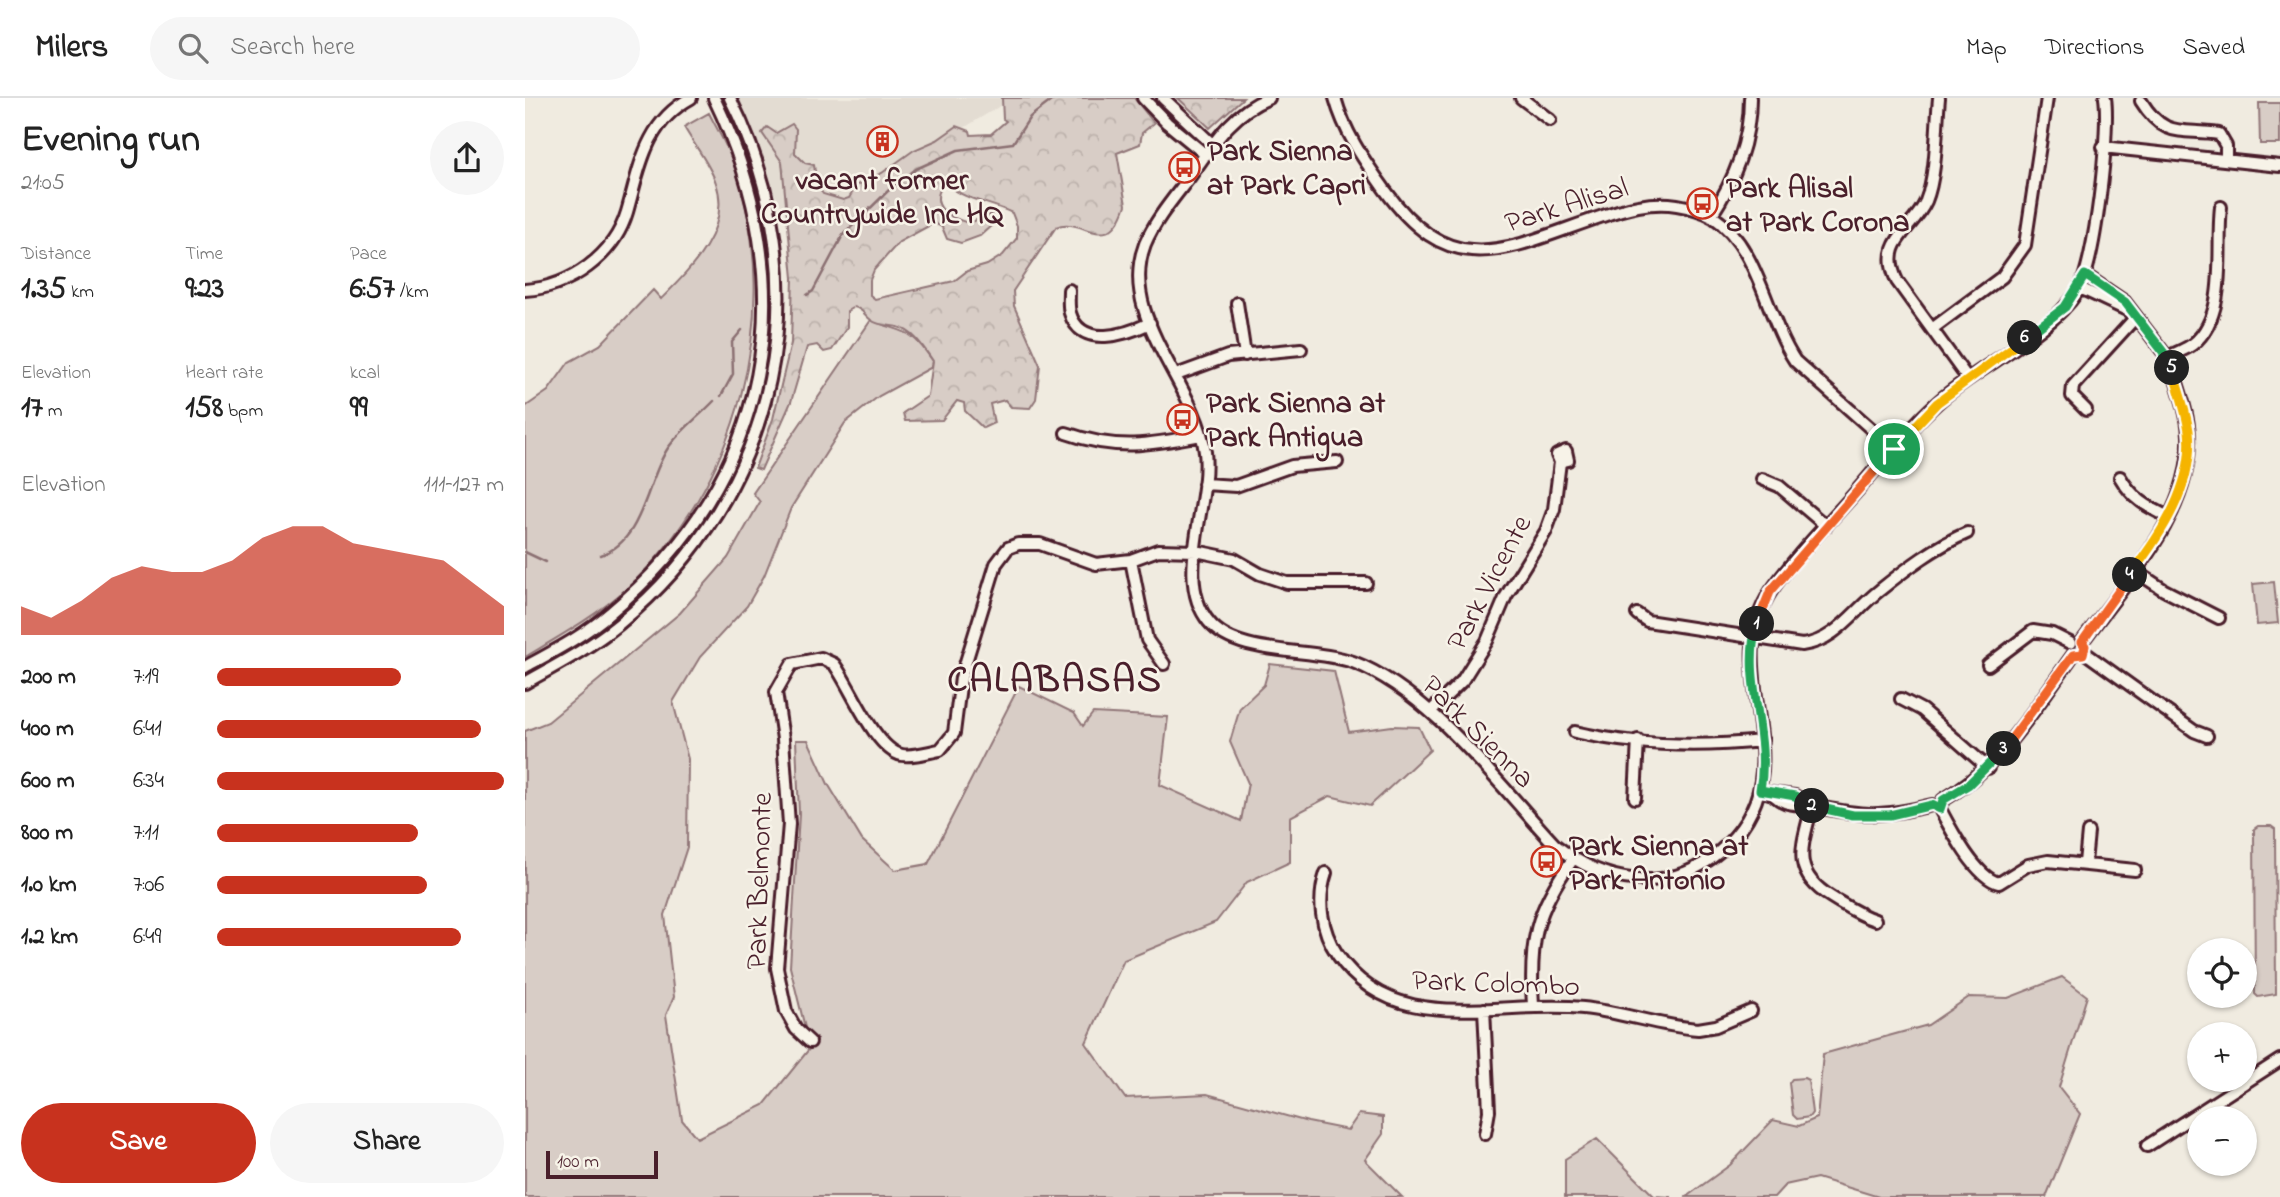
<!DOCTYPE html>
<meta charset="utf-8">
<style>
body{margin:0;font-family:"Indie Flower",sans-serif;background:#f6f6f6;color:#222;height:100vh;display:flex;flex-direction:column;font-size:26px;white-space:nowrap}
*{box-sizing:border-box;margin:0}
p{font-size:23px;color:#767676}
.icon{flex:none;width:38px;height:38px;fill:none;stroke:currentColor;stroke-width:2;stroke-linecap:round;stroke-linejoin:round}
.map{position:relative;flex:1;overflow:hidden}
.details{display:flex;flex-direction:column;background:#fff;width:525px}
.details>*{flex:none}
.fabs{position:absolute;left:1662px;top:840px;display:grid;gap:14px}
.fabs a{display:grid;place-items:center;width:70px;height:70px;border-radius:50%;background:#fff;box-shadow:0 2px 5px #0004;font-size:35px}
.scale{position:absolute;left:21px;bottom:18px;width:112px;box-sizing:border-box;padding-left:7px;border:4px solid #4a1f2b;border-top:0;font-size:19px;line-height:24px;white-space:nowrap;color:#4a1f2b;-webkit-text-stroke:5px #f7f3e8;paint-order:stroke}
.pin{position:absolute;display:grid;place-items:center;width:60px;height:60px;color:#fff;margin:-30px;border:4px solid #fff;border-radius:50%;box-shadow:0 2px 7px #0007}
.km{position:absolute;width:35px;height:35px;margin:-18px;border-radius:50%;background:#222;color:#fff;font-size:19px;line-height:35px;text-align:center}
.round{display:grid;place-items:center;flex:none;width:74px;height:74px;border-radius:37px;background:#f6f6f6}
.headline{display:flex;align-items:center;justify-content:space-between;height:119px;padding:0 21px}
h1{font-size:38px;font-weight:700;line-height:52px}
.stats{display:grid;grid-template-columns:repeat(3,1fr);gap:10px;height:119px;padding:7px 21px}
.stats div{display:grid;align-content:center}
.stats b{font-size:30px;font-weight:700}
.stats small{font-size:19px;font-weight:400}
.stats p{font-size:19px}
.chart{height:196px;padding:14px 21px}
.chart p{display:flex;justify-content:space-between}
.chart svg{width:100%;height:126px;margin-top:7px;fill:#c8321e;opacity:.7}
.cta{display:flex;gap:14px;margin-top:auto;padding:14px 21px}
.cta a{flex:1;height:80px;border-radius:42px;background:#c8321e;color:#fff;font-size:28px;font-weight:700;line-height:80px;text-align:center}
.cta a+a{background:#f6f6f6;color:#222}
ul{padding:0 21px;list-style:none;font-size:23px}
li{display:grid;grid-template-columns:112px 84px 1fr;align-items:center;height:52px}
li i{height:18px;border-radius:9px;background:#c8321e}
header{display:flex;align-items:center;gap:42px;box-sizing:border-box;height:98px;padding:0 35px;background:#fff;border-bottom:2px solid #e0e0e0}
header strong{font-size:33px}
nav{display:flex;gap:38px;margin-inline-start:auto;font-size:24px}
.search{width:490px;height:63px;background:#f6f6f6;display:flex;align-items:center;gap:18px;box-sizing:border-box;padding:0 24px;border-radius:38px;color:#767676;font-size:26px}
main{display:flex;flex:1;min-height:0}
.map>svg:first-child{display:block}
</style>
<header>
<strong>Milers</strong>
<div class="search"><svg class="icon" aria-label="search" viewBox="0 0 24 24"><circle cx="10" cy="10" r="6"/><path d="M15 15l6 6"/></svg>Search here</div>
<nav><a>Map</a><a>Directions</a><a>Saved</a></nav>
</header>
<main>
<section class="details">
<div class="headline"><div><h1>Evening run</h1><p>21:05</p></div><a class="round"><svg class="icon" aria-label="share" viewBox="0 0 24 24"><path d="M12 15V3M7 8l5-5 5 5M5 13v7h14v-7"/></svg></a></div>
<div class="stats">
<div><p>Distance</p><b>1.35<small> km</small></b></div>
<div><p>Time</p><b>9:23</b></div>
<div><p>Pace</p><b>6:57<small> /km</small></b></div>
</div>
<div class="stats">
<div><p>Elevation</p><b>17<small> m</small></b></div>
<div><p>Heart rate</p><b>158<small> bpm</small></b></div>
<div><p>kcal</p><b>99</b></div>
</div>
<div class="chart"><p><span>Elevation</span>111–127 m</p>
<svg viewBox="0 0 160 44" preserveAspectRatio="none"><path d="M0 44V34L10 38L20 32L30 24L40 20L50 22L60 22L70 18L80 10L90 6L100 6L110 12L120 14L130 16L140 18L150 26L160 34V44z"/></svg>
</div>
<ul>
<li><b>200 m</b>7:19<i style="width:64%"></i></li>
<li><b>400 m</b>6:41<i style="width:92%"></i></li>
<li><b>600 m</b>6:34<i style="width:100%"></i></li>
<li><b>800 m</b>7:11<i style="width:70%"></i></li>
<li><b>1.0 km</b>7:06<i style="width:73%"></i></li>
<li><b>1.2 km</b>6:49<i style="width:85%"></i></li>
</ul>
<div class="cta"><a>Save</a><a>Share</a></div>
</section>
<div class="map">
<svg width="1755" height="1099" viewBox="0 0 1755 1099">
<defs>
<pattern id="forest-crowns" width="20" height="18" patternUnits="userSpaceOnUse" patternTransform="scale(1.75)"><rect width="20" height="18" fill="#d8cdc6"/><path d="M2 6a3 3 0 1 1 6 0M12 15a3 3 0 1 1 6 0" fill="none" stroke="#bbb0aa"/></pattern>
</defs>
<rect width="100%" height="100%" fill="#f0ebe0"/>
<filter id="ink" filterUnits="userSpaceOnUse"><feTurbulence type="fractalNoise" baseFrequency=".0143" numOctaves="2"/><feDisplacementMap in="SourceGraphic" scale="14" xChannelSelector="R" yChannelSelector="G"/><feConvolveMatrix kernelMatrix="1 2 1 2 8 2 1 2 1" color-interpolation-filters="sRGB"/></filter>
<g filter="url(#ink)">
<path fill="#e3dcd2" d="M198,0h290l-217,132 -51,-85z"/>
<path fill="#d8cdc6" stroke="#917678" stroke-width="2" d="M1734,5h21v41h-20z
M184,15c10,20 20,36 27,57 47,145 3,316 -110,419 -30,27 -66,47 -101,68v-250l23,-16 21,-29 31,-17 53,-55 8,9c29,-29 71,-70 55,-116 -6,-19 -22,-38 -32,-56z
M346,222c35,15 37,5 62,41l-1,6 -53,29 -34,27 -54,85 -27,68 -17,30 -47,51 -27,45 15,57 -1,88 -22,68 9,82 -8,18 16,105 15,18 67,-33 46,-57 -20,-81 9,-153 -3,-74h12l20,44 34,56 33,30 33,-6 91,-178 55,27 9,13 10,-13 75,4 -8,68 81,36 7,-38 -18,-41 10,-34 24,-23 6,-21 64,7 15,61 43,-6 27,1 11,23 -60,56 -40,-10 -40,21v45l-43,20 -31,40 -92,38 -38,83 39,55 82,-4 101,28 40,8 11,-16 24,3v17l-18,26 37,37h-877v-466l23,-9 132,-109 48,-55 32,-56 -7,-9z
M1749,484l4,41 -21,2 -4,-41z
M1733,728h13l4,3 1,165 -18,3 -3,-3 -1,-165z
M1537,879l25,19 -28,91 21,27 -34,83h-167l-62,-19 -32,7 -11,12h-88l44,-32 43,-45 26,6 18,-8 6,-64 105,-29 41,-28 39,1z
M1279,980l4,2 4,33 -3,4 -12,2 -4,-4 -4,-32 3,-4z
M1072,1041l57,57 17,1h-106v-38z"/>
<path fill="url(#forest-crowns)" stroke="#917678" stroke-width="2" fill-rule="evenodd" d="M477,0h132l20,25 -12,10 -2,11 -23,9 9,52c-18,54 -43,10 -70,22l-43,64 1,15 26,59 -4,34 -6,9 -19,-1 -6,-7 -15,4 4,19 -11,5 -18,-17 -1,-8 -7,-2 -15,19 -37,1 -2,-8 25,-17 5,-35c-9,-13 -19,-30 -35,-34 -10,-2 -19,-1 -27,-7 -8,-6 -8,-11 -17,-13l-7,4v16l-15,23 -8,2 -7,-7 -10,2 -16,55 -30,68 -6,-2 18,-49 18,-76 2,-65 -11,-116 -20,-29 5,-6 9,6 16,-9 4,5 -1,24 10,10 9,2 3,20 6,9 20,6 6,-2 8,-13 25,-12 32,-23 23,-10 20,-14 13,5 1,4 20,-1 15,-13 -3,-2zM423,87c18,16 43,17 64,28l5,13v12l-14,17 -16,10 -20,6 -13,10 -79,18 -5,-4v-15l4,-10 25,-28 35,-19 8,4 5,12 14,4 19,-7 12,-11v-11l-23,9c-19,-5 -40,-16 -27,-37z
M653,0h65l-33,30z"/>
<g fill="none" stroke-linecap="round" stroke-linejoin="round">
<path stroke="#8b6f72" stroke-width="2.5" d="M282,197l6,-4 30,-56 49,-48 24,-18 42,-19 55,-7 17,-26 25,-19
M196,298l12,-22 -1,-32 10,-12
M0,454l21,10
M76,457c43,-15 45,-74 67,-107 13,-19 31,-31 46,-47"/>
<defs>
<path id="minor" d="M618,0l24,25 39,32
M638,0l50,47
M744,0c-38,15 -57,48 -80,80 -16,21 -34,42 -44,66 -28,73 51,139 60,208 6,52 -32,127 4,170 28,35 103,25 144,40 77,29 146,123 202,183 49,39 113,51 164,7 95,-81 -4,-176 52,-261 24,-35 57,-67 85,-99 26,-30 52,-63 81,-89 42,-38 109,-65 141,-112 17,-25 32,-161 27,-193
M810,0c10,36 29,62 50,92 68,94 123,58 215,27 25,-9 50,-16 77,-12 12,2 25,5 35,11 48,32 53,100 83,145l99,88
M996,0l29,22
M1414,0c-3,30 -2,76 -13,103 -14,31 -48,40 -29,80l71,98
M1616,3c24,39 41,27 78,33l7,12v14
M1578,49l177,19
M1186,118c24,-37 39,-74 39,-118
M1560,177l40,27 39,51
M1555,190l51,24
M0,192c45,-3 89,-34 102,-78 13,-45 18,-89 64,-114
M544,192c0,7 -1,16 1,23 11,37 57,21 80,10
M712,205l8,52
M1407,231l70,-52 23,-32 22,-147
M1649,256c6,-3 14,-6 19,-10 36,-29 23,-96 28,-137
M651,277l52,-19 73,-7
M1561,312l-14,-14 1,-10 62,-68
M541,335c51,18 83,12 135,2
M1595,379c12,21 27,30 49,40
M1237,381l17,7 47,40
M679,386l32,2 56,-20 45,-4
M606,462l16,80 17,24
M1609,472l30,20 55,28
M1112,516l10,7 155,24c34,-4 52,-35 78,-55 26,-21 56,-44 87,-57
M1557,544c43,-60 110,-127 107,-206 -1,-24 -11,-49 -18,-72
M1559,554l110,79 13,5
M1463,567l45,-34 19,3 18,9
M0,569c29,-16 60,-32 85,-54 163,-136 195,-326 104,-515
M0,585c32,-18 66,-36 94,-59 161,-132 204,-342 111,-526
M1376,601l21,11 66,58
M906,613l31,-30 25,-40 19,-45 40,-65 8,-22 6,-47 -3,-7 9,-4 2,9 -8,2
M1050,634c60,14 128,15 188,9
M1244,695l26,3 12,9
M1247,695c13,14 23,10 40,13 52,10 67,12 120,-1
M1110,700l3,-58
M1418,702c58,-34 92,-92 130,-145
M1287,708c-10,41 -22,66 19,91 15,9 28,18 44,23
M1415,711c11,21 36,69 59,74l29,-18 20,-4 87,9
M1560,765l3,-31
M801,775c-9,27 -5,57 11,81 57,85 161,45 246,54 39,4 76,18 115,21l18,-3 35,-15
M1008,908c-4,-64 2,-95 40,-147
M959,911l5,102 -4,23
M285,944l-14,-13 -10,-18 -9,-43 12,-144 -6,-85 -7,-47 16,-28 29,-6 13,6c16,21 41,86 68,91 12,2 26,-3 38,-5l14,-17 7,-55 35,-114 12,-16 10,-4h22l56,20 35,-4 27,-10 38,1 38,8 26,15 27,9h79
M1622,1048l133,-86"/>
</defs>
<use href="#minor" stroke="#4a1f2b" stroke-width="16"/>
<use href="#minor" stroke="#f7f3e8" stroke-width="10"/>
</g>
</g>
<g fill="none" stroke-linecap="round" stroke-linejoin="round" filter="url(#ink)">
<defs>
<path id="split-1" d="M1232,526l13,-32 124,-143"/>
<path id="split-2" d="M1232,526c-16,54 14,110 3,166l35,6 17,10"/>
<path id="split-3" d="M1287,708l41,9h37l42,-10 8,4 3,-9 25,-15 36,-36"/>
<path id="split-4" d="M1479,651l69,-94 10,-1 2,-8 -3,-4 48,-67"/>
<path id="split-5" d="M1605,477c31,-40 65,-91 59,-144 -3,-21 -11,-42 -17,-63"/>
<path id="split-6" d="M1500,240l40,-31 20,-32 40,27 39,51 -1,9 8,2 1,4"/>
<path id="split-7" d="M1369,351l43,-46 88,-65"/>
</defs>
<use href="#split-1" stroke="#fff" stroke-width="14"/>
<use href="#split-2" stroke="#fff" stroke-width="14"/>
<use href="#split-3" stroke="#fff" stroke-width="14"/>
<use href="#split-4" stroke="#fff" stroke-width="14"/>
<use href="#split-5" stroke="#fff" stroke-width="14"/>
<use href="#split-6" stroke="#fff" stroke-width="14"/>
<use href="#split-7" stroke="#fff" stroke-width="14"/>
<use href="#split-1" stroke="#f0652b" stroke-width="9"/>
<use href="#split-2" stroke="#22a559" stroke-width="9"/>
<use href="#split-3" stroke="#22a559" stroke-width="9"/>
<use href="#split-4" stroke="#f0652b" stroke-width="9"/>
<use href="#split-5" stroke="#f5b400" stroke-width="9"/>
<use href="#split-6" stroke="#22a559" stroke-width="9"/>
<use href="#split-7" stroke="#f5b400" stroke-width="9"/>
</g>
<defs>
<symbol id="building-ring" viewBox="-11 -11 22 22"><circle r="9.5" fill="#f7f3e8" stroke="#c8321e" stroke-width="1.5"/><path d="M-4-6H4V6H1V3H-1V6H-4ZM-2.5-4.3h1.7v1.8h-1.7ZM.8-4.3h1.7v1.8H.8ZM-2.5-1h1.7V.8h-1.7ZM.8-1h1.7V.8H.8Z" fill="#c8321e"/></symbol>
<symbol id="bus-ring" viewBox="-11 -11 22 22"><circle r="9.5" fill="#f7f3e8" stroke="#c8321e" stroke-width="1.5"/><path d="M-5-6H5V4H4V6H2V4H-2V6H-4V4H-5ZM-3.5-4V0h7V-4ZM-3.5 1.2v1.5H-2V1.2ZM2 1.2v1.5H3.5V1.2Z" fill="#c8321e"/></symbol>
</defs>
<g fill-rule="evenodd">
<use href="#building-ring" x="340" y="26" width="35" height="35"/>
<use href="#bus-ring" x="642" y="52" width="35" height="35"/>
<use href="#bus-ring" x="1160" y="88" width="35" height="35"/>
<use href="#bus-ring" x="640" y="304" width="35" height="35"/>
<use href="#bus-ring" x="1004" y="746" width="35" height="35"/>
</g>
<g text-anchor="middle" stroke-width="5" stroke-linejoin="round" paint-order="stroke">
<g font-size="30" font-weight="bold" fill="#4a1f2b" stroke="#f7f3e8" text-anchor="start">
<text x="682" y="62">Park Sienna<tspan x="682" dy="34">at Park Capri</tspan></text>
<text x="357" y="91" text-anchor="middle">vacant former<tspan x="357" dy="34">Countrywide Inc HQ</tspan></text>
<text x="1201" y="99">Park Alisal<tspan x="1201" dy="34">at Park Corona</tspan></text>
<text x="681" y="314">Park Sienna at<tspan x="681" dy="34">Park Antigua</tspan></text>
<text x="1044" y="757">Park Sienna at<tspan x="1044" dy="34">Park Antonio</tspan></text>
</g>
<g font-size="30" fill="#4a1f2b" stroke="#f7f3e8">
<text transform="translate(1041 106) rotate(-17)" y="10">Park Alisal</text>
<text transform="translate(963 484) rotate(-62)" y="10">Park Vicente</text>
<text transform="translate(954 633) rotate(45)" y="10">Park Sienna</text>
<text transform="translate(233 783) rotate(-88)" y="10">Park Belmonte</text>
<text transform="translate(971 884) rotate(2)" y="10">Park Colombo</text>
</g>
<g font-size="37" font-weight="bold" letter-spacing="2" fill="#4a1f2b" stroke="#f7f3e8">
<text x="530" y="593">CALABASAS</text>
</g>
</g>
</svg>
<div class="fabs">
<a><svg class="icon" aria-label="locate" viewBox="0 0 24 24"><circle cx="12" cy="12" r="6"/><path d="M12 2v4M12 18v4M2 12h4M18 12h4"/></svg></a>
<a>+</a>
<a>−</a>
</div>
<div class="scale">100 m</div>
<div class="pin" style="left:1369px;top:351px;background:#1e9e55"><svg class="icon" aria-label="arrive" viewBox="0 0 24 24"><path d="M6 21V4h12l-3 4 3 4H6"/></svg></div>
<b class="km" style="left:1232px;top:526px">1</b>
<b class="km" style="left:1287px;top:708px">2</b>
<b class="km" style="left:1479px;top:651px">3</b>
<b class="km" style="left:1605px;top:477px">4</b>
<b class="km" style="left:1647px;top:270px">5</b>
<b class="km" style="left:1500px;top:240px">6</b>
</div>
</main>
